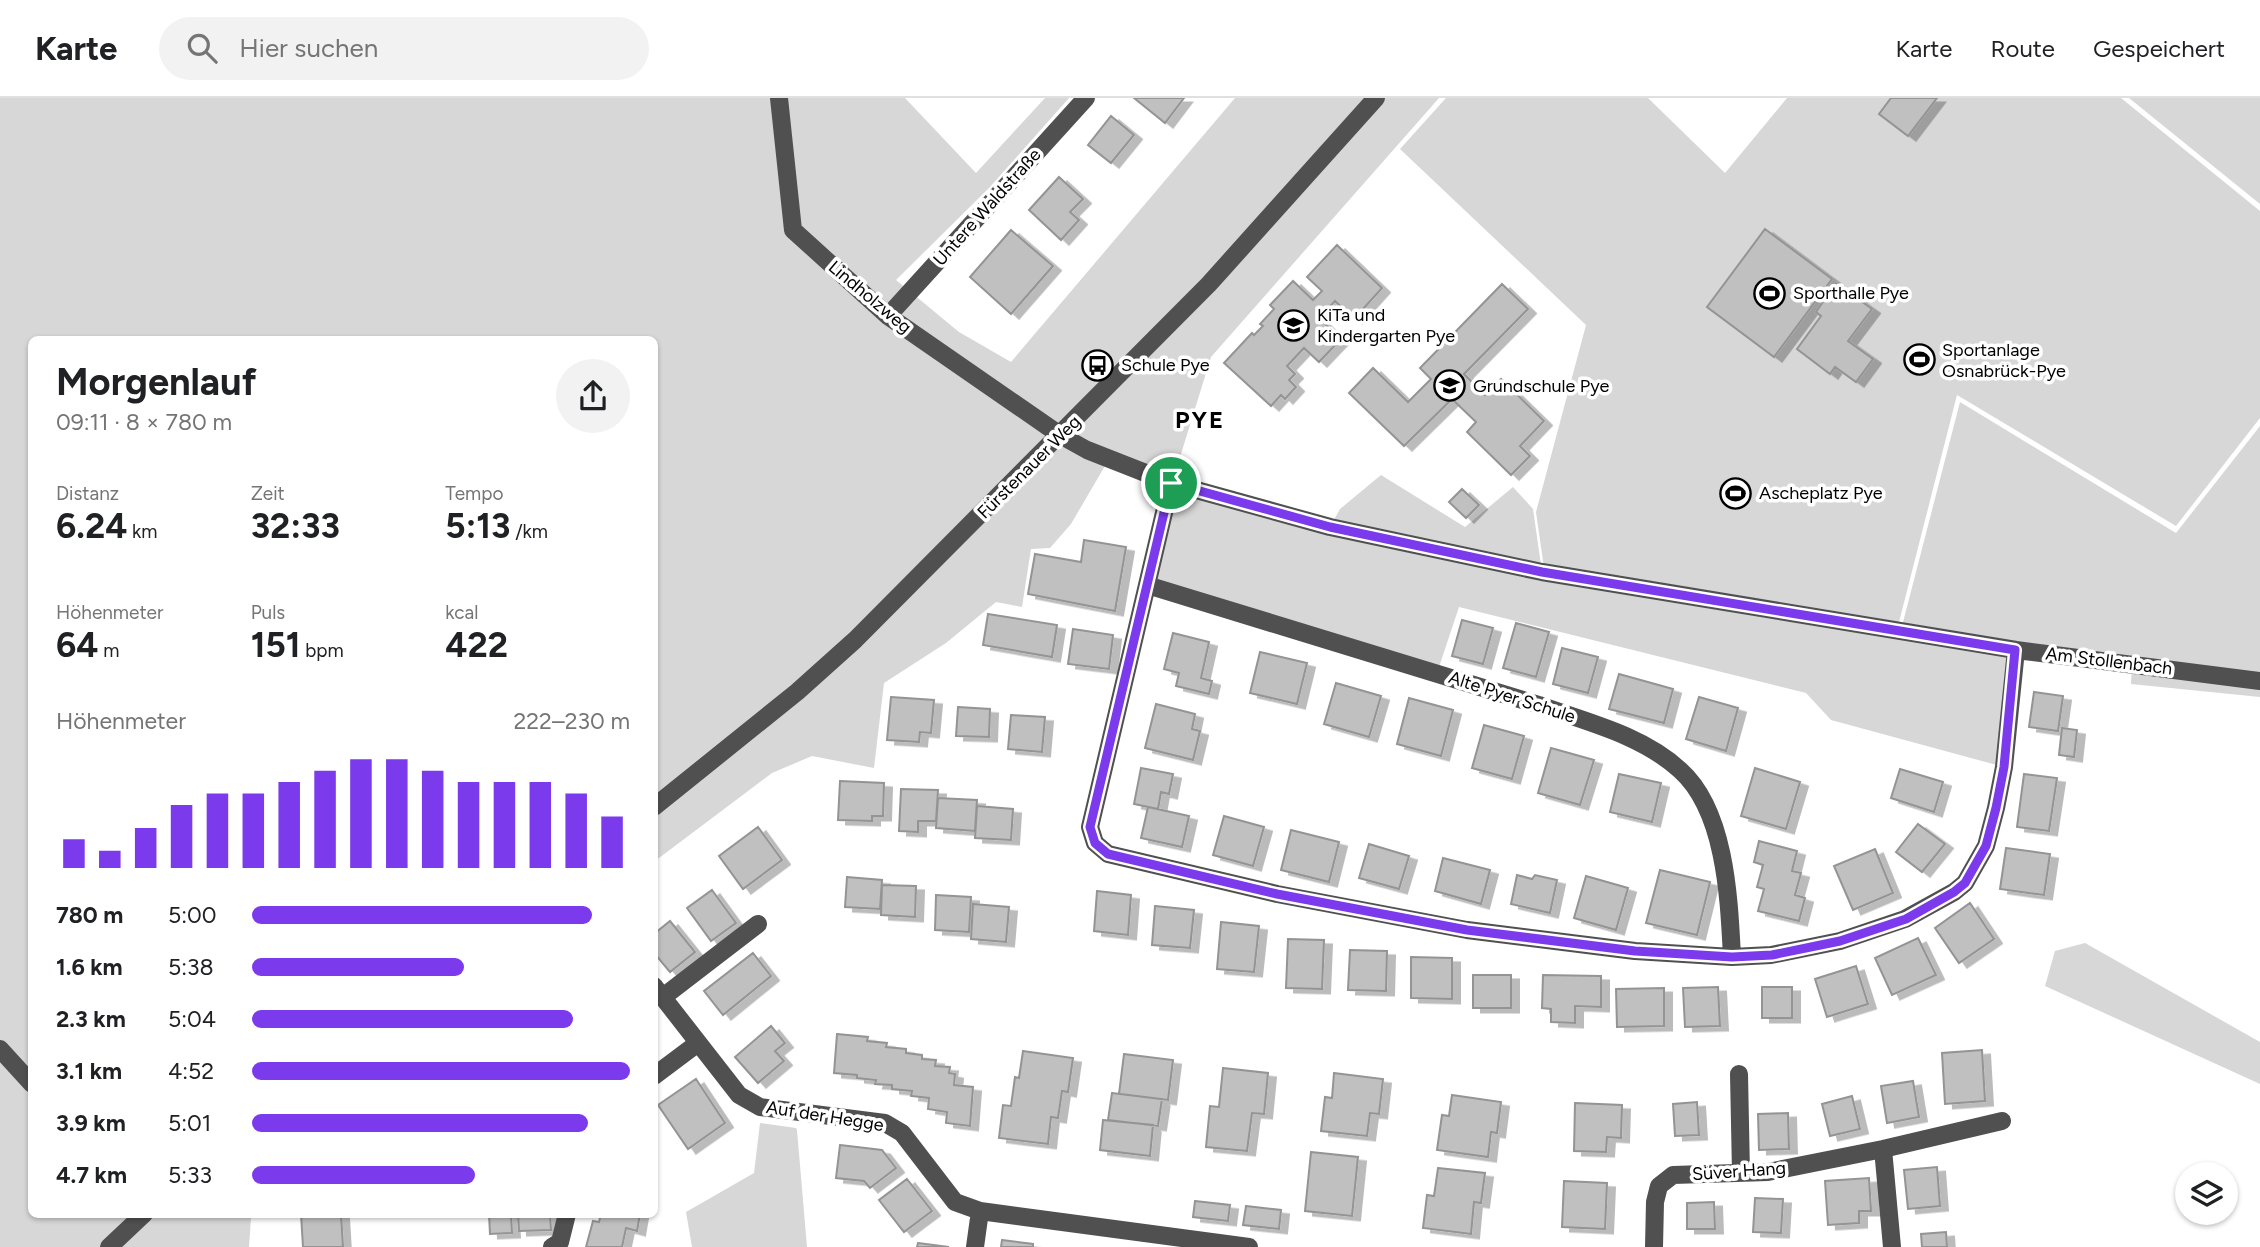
<!DOCTYPE html>
<html lang="de">
<meta charset="utf-8">
<style>
body{margin:0;font-family:Figtree,sans-serif;background:#f2f2f2;color:#202124;height:100vh;display:flex;flex-direction:column;font-size:26px;white-space:nowrap}
*{box-sizing:border-box;margin:0}
p{font-size:23px;color:#757577}
.icon{flex:none;width:38px;height:38px;fill:none;stroke:currentColor;stroke-width:2;stroke-linecap:round;stroke-linejoin:round}
.map{position:relative;flex:1;overflow:hidden}
.drawer{position:absolute;left:28px;top:238px;width:630px;height:882px;display:flex;flex-direction:column;background:#fff;border-radius:10px;box-shadow:0 2px 5px #0004}
.drawer>*{flex:none}
.fabs{position:absolute;left:2175px;top:1064px;display:grid;gap:14px}
.fabs a{display:grid;place-items:center;width:63px;height:63px;border-radius:50%;background:#fff;box-shadow:0 2px 5px #0004;font-size:35px}
.pin{position:absolute;display:grid;place-items:center;width:60px;height:60px;color:#fff;margin:-30px;border:4px solid #fff;border-radius:50%;box-shadow:0 2px 7px #0007}
.round{display:grid;place-items:center;flex:none;width:74px;height:74px;border-radius:37px;background:#f2f2f2}
.summary{display:flex;align-items:center;justify-content:space-between;height:119px;padding:0 28px}
h1{font-size:38px;font-weight:700;line-height:52px}
.figures{display:grid;grid-template-columns:repeat(3,1fr);gap:10px;height:119px;padding:7px 28px}
.figures div{display:grid;align-content:center}
.figures b{font-size:35px;font-weight:700}
.figures small{font-size:19px;font-weight:400}
.figures p{font-size:19px}
.chart{height:196px;padding:14px 28px}
.chart p{display:flex;justify-content:space-between}
.chart svg{width:100%;height:126px;margin-top:7px;stroke:#7c3aed;stroke-width:6}
ul{padding:0 28px;list-style:none;font-size:23px}
li{display:grid;grid-template-columns:112px 84px 1fr;align-items:center;height:52px}
li i{height:18px;border-radius:9px;background:#7c3aed}
header{display:flex;align-items:center;gap:42px;box-sizing:border-box;height:98px;padding:0 35px;background:#fff;border-bottom:2px solid #e0e0e0}
header strong{font-size:33px}
nav{display:flex;gap:38px;margin-inline-start:auto;font-size:24px}
.search{width:490px;height:63px;background:#f2f2f2;display:flex;align-items:center;gap:18px;box-sizing:border-box;padding:0 24px;border-radius:38px;color:#757577;font-size:26px}
.map>svg:first-child{display:block}
</style>
<header>
<strong>Karte</strong>
<div class="search"><svg class="icon" aria-label="search" viewBox="0 0 24 24"><circle cx="10" cy="10" r="6"/><path d="M15 15l6 6"/></svg>Hier suchen</div>
<nav><a>Karte</a><a>Route</a><a>Gespeichert</a></nav>
</header>
<div class="map">
<svg width="2260" height="1149" viewBox="0 0 2260 1149">
<defs>
<filter id="shadow"><feDropShadow dx="8" dy="4.5" stdDeviation="0" flood-color="#0004"/></filter>
</defs>
<rect width="100%" height="100%" fill="#fff"/>
<path fill="#d7d7d7" d="M0,0h905l71,75 69,-75h24l-80,90 -93,92 63,52 52,30 224,-264h204l-228,259 -39,126 158,44 10,-18 41,-34 84,52 48,-40 20,22 9,63 359,58 59,-228 216,131 84,-107v271l-129,-13 1,-20 -116,-14 -12,117 -173,-47 -25,-27 -347,-86 -22,66 -290,-88 24,-101 -62,-25 -38,65 -21,24 -19,1 -9,58 -26,-5 -50,41 -62,40 -10,85 -62,-12 -40,17 -117,88 -1,-521h-622v874l223,1 -4,3 -2,29h-249z
M1446,0h202l77,75 62,-75h334l139,113v207l-84,108 -219,-131 -59,231 -354,-58 -8,-56 50,-187 -186,-176z
M2129,0h131v106z
M2085,845l175,99v42l-215,-98 10,-35z
M760,1025l36,5 1,2 10,117h-115l-6,-35 68,-39z"/>
<path fill="#c0c0c0" stroke="#949494" stroke-width="2" filter="url(#shadow)" d="M1134,0h50l-19,25z
M1891,0h46l-29,38 -29,-22z
M1111,18l23,19 -23,28 -23,-18z
M1059,79l24,22 -13,13 9,8 -18,20 -32,-30z
M1765,131l67,50 -58,78 -67,-50z
M1011,132l42,36 -42,48 -41,-37z
M1337,147l45,43 -28,31 -19,-18 -16,17 22,21 -22,23 -15,-14 -17,18 8,8 -6,6 7,7 -11,12 -4,-4 -10,11 -47,-43 28,-30 2,2 9,-9 -3,-2 14,-15 -4,-4 23,-24 20,19 9,-9 -15,-14z
M1836,185l36,26 -24,32 25,18 -17,23 -21,-15 -5,7 -33,-25 24,-33 -5,-4z
M1502,186l26,25 -64,65 21,21 16,-16 43,42 -24,25 10,10 -19,19 -44,-43 9,-10 -24,-23 -48,47 -55,-53 24,-25 35,34 23,-23 -11,-11z
M1462,391l17,16 -13,13 -17,-16z
M1084,442l42,7 -11,64 -87,-17 7,-40 46,8z
M988,516l69,11 -5,32 -69,-12z
M1462,522l31,8 -10,36 -31,-8z
M1516,525l33,9 -13,45 -33,-9z
M1073,531l40,6 -4,34 -41,-5z
M1173,535l36,9 -8,36 11,3 -3,13 -33,-8 3,-13 -15,-4z
M1562,550l36,9 -10,36 -35,-9z
M1260,554l47,11 -10,41 -47,-11z
M1619,576l54,15 -9,34 -55,-14z
M1336,585l45,13 -12,41 -45,-13z
M2034,594l29,4 -5,35 -29,-4z
M891,599l43,3 -3,33 -11,-1 -1,10 -32,-2z
M1699,599l39,11 -12,43 -40,-12z
M1409,600l44,12 -12,46 -44,-12z
M1156,606l39,10 -3,15 8,2 -7,29 -48,-12z
M958,609l32,2 -1,28 -33,-1z
M1011,617l34,2 -3,35 -34,-3z
M1484,627l40,11 -12,43 -40,-11z
M2062,630l15,2 -3,27 -15,-2z
M1551,650l43,12 -14,45 -42,-12z
M1141,670l32,6 -4,20 -8,-2 -3,17 -24,-5z
M1755,670l45,14 -14,47 -45,-13z
M1900,671l43,13 -9,30 -43,-14z
M1619,676l42,9 -9,39 -42,-10z
M2024,676l33,4 -8,53 -32,-4z
M840,683l44,2 -1,33h-11v5l-34,-1z
M901,691l37,1 -2,31h-18v11l-19,-1z
M938,700l39,2 -2,31 -39,-3z
M977,708l36,3 -2,31 -36,-2z
M1148,709l41,9 -7,31 -41,-9z
M1224,718l40,11 -11,39 -40,-11z
M1918,726l27,20 -23,28 -26,-20z
M758,729l24,33 -39,29 -24,-33z
M1291,732l48,12 -10,40 -48,-12z
M1759,743l38,10 -5,20 9,2 -6,22 10,3 -6,23 -41,-10 6,-22 -7,-2 6,-22 -9,-3z
M1369,746l40,12 -10,33 -40,-11z
M2006,750l44,6 -6,41 -44,-6z
M1875,751l18,44 -40,17 -19,-44z
M1443,760l47,12 -9,34 -46,-13z
M1660,772l50,12 -13,53 -51,-12z
M1517,777l15,4 3,-4 22,5 -7,33 -39,-9z
M1586,778l42,12 -12,42 -42,-12z
M847,779l35,3 -2,29 -35,-2z
M882,787l34,1 -1,31 -34,-2z
M712,792l24,33 -25,18 -24,-33z
M1097,793l34,4 -3,40 -34,-4z
M936,797l35,2 -2,35 -34,-2z
M1970,805l24,36 -35,24 -24,-35z
M973,806l36,3 -3,35 -35,-3z
M1155,808l39,4 -4,38 -38,-3z
M670,823l25,31 -25,20 -16,-19v-19z
M1221,824l38,4 -5,46 -37,-3z
M1918,840l18,37 -44,20 -17,-37z
M1288,841l36,1 -2,49 -36,-1z
M1350,852l37,1 -1,40 -38,-1z
M753,855l18,23 -48,39 -19,-24z
M1411,859l41,1v41l-41,-1z
M1856,868l12,38 -41,13 -12,-38z
M1473,877h38v33h-38z
M1543,877l58,1v31l-26,-1v17l-24,-1v-13l-9,-1z
M1718,889l2,39 -35,1 -2,-39z
M1762,889h30v31h-30z
M1664,890v38l-47,1 -1,-38z
M771,928l14,17 -10,8 9,10 -26,22 -23,-26z
M837,936l31,3 -1,4 20,2 -1,4 20,2v4l16,2v4l14,1 -1,6 15,1 -1,6 6,1 -1,11 19,2 -3,39 -24,-3 1,-11 -19,-3 1,-11 -18,-2 1,-5 -20,-2v-4l-17,-1 1,-4 -19,-2v-3l-23,-2z
M1982,952l3,51 -40,3 -3,-51z
M1023,953l50,7 -5,34 -6,-1 -4,27 -7,-1 -3,27 -49,-6 4,-33 8,1 4,-29 4,1z
M1124,956l49,6 -5,40 -49,-6z
M1223,970l45,5 -4,41 -12,-1 -5,38 -41,-4 4,-41 9,1z
M1334,975l49,6 -4,35 -9,-1 -3,23 -46,-5 4,-34 7,1z
M696,981l29,44 -37,26 -30,-44z
M1913,983l6,36 -32,6 -6,-37z
M1112,995l50,6 -4,27 -50,-6z
M1452,997l49,7 -4,31 -6,-1 -3,25 -51,-7 5,-35 7,1z
M1852,998l8,33 -30,7 -8,-32z
M1697,1004l2,33 -24,1 -2,-32z
M1575,1005l47,2 -1,33 -14,-1 -1,15 -32,-1z
M1788,1015l1,36 -30,1 -1,-36z
M1103,1022l50,5 -3,31 -50,-6z
M840,1047l42,5 14,18 -26,20 -6,-7 -28,-3z
M1311,1054l47,5 -6,59 -47,-5z
M1937,1069l3,39 -32,3 -4,-39z
M1438,1070l47,5 -4,30 -7,-1 -3,32 -48,-6 4,-33 7,1z
M1869,1080l2,33h-12v12l-31,2 -3,-44z
M907,1081l25,32 -28,21 -25,-32z
M1564,1083l43,2 -2,46 -43,-2z
M1755,1100l28,1 -2,34 -28,-1z
M1195,1103l35,4 -2,16 -35,-4z
M1714,1104l1,27h-28v-26z
M1246,1108l35,4 -2,19 -36,-4z
M301,1116h40l2,33h-40z
M489,1116h22l1,19 -22,1z
M518,1116h32l1,16 -32,1z
M601,1116h39l-3,17 -11,-3 -4,19h-36l7,-26 6,1z
M1946,1134l1,15h-25l-1,-13z
M1002,1142l31,4v3h-32z
M918,1145l31,4h-32z"/>
<g fill="none" stroke-linecap="round" stroke-linejoin="round">
<path stroke="#505050" stroke-width="18" d="M779,0l14,132 95,86 172,119 27,15 84,33 159,44 212,45 474,78 244,31
M888,218l198,-218
M1171,385l-81,344 5,16 13,11 169,40 190,36 168,21 97,6 39,-2 69,-14 65,-22 49,-27 11,-9 21,-37 10,-38 8,-41 12,-117
M1147,487l392,120c48,17 103,30 141,65 46,41 49,129 52,187
M654,709l143,-115 58,-52 354,-356 167,-186
M654,888l85,109 21,12 125,16 17,10 53,69 25,9 269,36
M663,899l95,-73
M0,951l32,35
M1739,976l2,99
M654,978l44,-33
M1883,1051l9,98
M109,1149l35,-33
M552,1149l8,-5 7,-28
M975,1149l5,-36
M1654,1149l1,-45 4,-16 14,-11 95,-3 115,-23 119,-28"/>
</g>
<g fill="none" stroke-linecap="round" stroke-linejoin="round">
<defs>
<path id="route" d="M1171,385l159,44 212,45 473,78 -11,117 -8,41 -10,38 -21,37 -11,9 -48,27 -66,22 -68,14 -40,2 -97,-6 -168,-21 -190,-36 -169,-40 -13,-11 -5,-16z"/>
</defs>
<use href="#route" stroke="#fff" stroke-width="14"/>
<use href="#route" stroke="#7c3aed" stroke-width="9"/>
</g>
<defs>
<symbol id="stadium-ring" viewBox="-11 -11 22 22"><circle r="9.5" fill="#fff" stroke="#000" stroke-width="1.5"/><path d="M0-5a6.5 5 0 1 0 0 10a6.5 5 0 1 0 0-10ZM-3.5-1.8h7v3.6h-7Z" fill="#000"/></symbol>
<symbol id="school-ring" viewBox="-11 -11 22 22"><circle r="9.5" fill="#fff" stroke="#000" stroke-width="1.5"/><path d="M0-5L7-2L0 1L-7-2ZM-4 1L0 2.5L4 1V4Q0 6-4 4Z" fill="#000"/></symbol>
<symbol id="bus-ring" viewBox="-11 -11 22 22"><circle r="9.5" fill="#fff" stroke="#000" stroke-width="1.5"/><path d="M-5-6H5V4H4V6H2V4H-2V6H-4V4H-5ZM-3.5-4V0h7V-4ZM-3.5 1.2v1.5H-2V1.2ZM2 1.2v1.5H3.5V1.2Z" fill="#000"/></symbol>
</defs>
<g fill-rule="evenodd">
<use href="#stadium-ring" x="1752" y="178" width="35" height="35"/>
<use href="#school-ring" x="1276" y="210" width="35" height="35"/>
<use href="#stadium-ring" x="1902" y="244" width="35" height="35"/>
<use href="#bus-ring" x="1080" y="250" width="35" height="35"/>
<use href="#school-ring" x="1432" y="270" width="35" height="35"/>
<use href="#stadium-ring" x="1718" y="378" width="35" height="35"/>
</g>
<g text-anchor="middle" stroke-width="7" stroke-linejoin="round" paint-order="stroke">
<g font-size="18" fill="#000" stroke="#fff">
<text transform="translate(987 109) rotate(-48)" y="6">Untere Waldstraße</text>
<text transform="translate(870 199) rotate(40)" y="6">Lindholzweg</text>
<text transform="translate(1029 369) rotate(-45)" y="6">Fürstenauer Weg</text>
<text transform="translate(2109 563) rotate(7)" y="6">Am Stollenbach</text>
<text transform="translate(1512 599) rotate(18)" y="6">Alte Pyer Schule</text>
<text transform="translate(825 1018) rotate(9)" y="6">Auf der Hegge</text>
<text transform="translate(1739 1073) rotate(-4)" y="6">Süver Hang</text>
</g>
<g font-size="18" fill="#000" stroke="#fff" text-anchor="start">
<text x="1793" y="201">Sporthalle Pye</text>
<text x="1317" y="223">KiTa und<tspan x="1317" dy="21">Kindergarten Pye</tspan></text>
<text x="1942" y="258">Sportanlage<tspan x="1942" dy="21">Osnabrück-Pye</tspan></text>
<text x="1121" y="273">Schule Pye</text>
<text x="1473" y="294">Grundschule Pye</text>
<text x="1759" y="401">Ascheplatz Pye</text>
</g>
<g font-size="24" font-weight="bold" letter-spacing="2" fill="#000" stroke="#fff">
<text x="1200" y="330">PYE</text>
</g>
</g>
</svg>
<div class="fabs">
<a><svg class="icon" aria-label="layers" viewBox="0 0 24 24"><path d="M12 4l9 5-9 5-9-5zM3 14l9 5 9-5"/></svg></a>
</div>
<div class="pin" style="left:1171px;top:385px;background:#1e9e55"><svg class="icon" aria-label="arrive" viewBox="0 0 24 24"><path d="M6 21V4h12l-3 4 3 4H6"/></svg></div>
<section class="drawer">
<div class="summary"><div><h1>Morgenlauf</h1><p>09:11 · 8 × 780 m</p></div><a class="round"><svg class="icon" aria-label="share" viewBox="0 0 24 24"><path d="M12 15V3M7 8l5-5 5 5M5 13v7h14v-7"/></svg></a></div>
<div class="figures">
<div><p>Distanz</p><b>6.24<small> km</small></b></div>
<div><p>Zeit</p><b>32:33</b></div>
<div><p>Tempo</p><b>5:13<small> /km</small></b></div>
</div>
<div class="figures">
<div><p>Höhenmeter</p><b>64<small> m</small></b></div>
<div><p>Puls</p><b>151<small> bpm</small></b></div>
<div><p>kcal</p><b>422</b></div>
</div>
<div class="chart"><p><span>Höhenmeter</span>222–230 m</p>
<svg viewBox="0 0 160 44" preserveAspectRatio="none"><path d="M5 44V34M15 44V38M25 44V30M35 44V22M45 44V18M55 44V18M65 44V14M75 44V10M85 44V6M95 44V6M105 44V10M115 44V14M125 44V14M135 44V14M145 44V18M155 44V26"/></svg>
</div>
<ul>
<li><b>780 m</b>5:00<i style="width:90%"></i></li>
<li><b>1.6 km</b>5:38<i style="width:56%"></i></li>
<li><b>2.3 km</b>5:04<i style="width:85%"></i></li>
<li><b>3.1 km</b>4:52<i style="width:100%"></i></li>
<li><b>3.9 km</b>5:01<i style="width:89%"></i></li>
<li><b>4.7 km</b>5:33<i style="width:59%"></i></li>
</ul>
</section>
</div>
